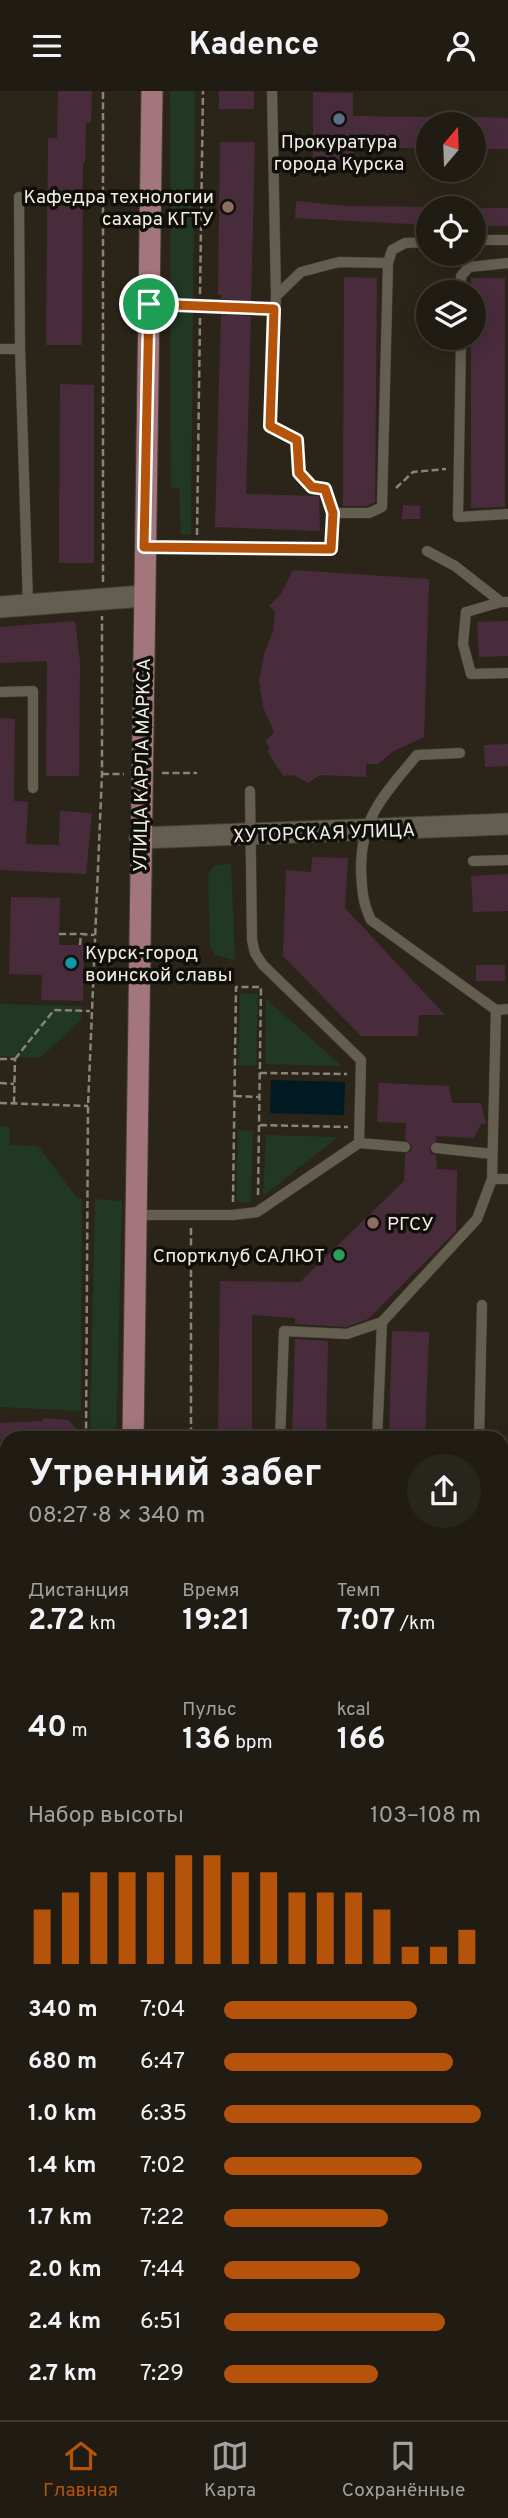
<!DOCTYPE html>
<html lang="ru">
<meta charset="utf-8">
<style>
body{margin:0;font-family:Overpass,sans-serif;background:#28251c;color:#f1f3f6;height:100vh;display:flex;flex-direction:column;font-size:26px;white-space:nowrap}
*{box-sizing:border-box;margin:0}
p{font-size:23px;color:#a2a1a0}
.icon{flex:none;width:38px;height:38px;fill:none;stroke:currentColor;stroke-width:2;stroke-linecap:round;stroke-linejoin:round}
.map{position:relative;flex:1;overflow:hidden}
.drawer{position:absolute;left:0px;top:1340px;width:509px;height:989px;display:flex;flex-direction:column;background:#201c13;border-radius:21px 21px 0 0;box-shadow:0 4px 18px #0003,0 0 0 2px #3d3a33}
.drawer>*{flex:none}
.needle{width:46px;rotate:19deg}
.buttons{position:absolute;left:416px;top:21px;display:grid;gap:14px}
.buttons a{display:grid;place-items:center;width:70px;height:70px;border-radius:50%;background:#201c13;box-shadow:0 4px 18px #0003,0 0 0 2px #3d3a33;font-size:35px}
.pin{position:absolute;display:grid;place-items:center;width:60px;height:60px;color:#fff;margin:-30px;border:4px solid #fff;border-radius:50%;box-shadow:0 2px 7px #0007}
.round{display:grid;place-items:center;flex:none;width:74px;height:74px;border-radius:37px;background:#28251c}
.overview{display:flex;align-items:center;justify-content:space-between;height:119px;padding:0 28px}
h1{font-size:38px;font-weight:700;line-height:52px}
.figures{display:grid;grid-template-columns:repeat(3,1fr);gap:10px;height:119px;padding:7px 28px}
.figures div{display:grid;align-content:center}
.figures b{font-size:30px;font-weight:700}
.figures small{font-size:19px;font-weight:400}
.figures p{font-size:19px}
.chart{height:196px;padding:14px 28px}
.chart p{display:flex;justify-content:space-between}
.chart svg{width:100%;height:126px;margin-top:7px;stroke:#b45309;stroke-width:6}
ul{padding:0 28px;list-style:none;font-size:23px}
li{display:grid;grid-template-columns:112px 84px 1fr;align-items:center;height:52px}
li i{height:18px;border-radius:9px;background:#b45309}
header{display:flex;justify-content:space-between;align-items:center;height:91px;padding:0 28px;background:#201c13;font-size:32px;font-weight:700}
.menu{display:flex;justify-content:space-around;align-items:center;height:98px;border-top:2px solid #3d3a33;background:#201c13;font-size:19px;color:#a2a1a0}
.menu a{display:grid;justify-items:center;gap:4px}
.menu .current{color:#b45309}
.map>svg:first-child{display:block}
</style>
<header><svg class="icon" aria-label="menu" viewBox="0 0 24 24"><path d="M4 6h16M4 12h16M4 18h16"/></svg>Kadence<svg class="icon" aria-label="person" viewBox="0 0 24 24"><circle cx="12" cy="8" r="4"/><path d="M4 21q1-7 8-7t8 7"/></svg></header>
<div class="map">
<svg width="508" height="2329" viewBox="0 0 508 2329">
<rect width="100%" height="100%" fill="#2b2519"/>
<path fill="#203824" d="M170,0h25l-4,443h-10l-2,-46h-8z
M231,772l4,97 -20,-5 -5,-9 -2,-71 5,-9z
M240,902l18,1 -2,72 -18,-1z
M266,908l76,67 -77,-2z
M0,913l81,2v14l-41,38 -40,-2z
M0,1035h9l1,19 28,1 39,52 5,1 -1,212 -81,-4z
M238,1039l15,1 -2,71h-15z
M266,1044l72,2 -75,59z
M95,1108l27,2 -6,237h-26z
M7,1621v251l-4,-15z
M508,1968v173l-6,3v-175z
M7,2214v47l-7,19v-46z
M30,2322h101l1,7h-37l-17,-6 -10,6h-39z"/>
<path fill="#001923" d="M271,989l74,2 -1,33 -74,-2z"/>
<path fill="#492c3c" d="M58,0h34l-1,32h-5l-1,40h-2l-1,182h-36l2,-207h9z
M219,0h35v18h-35z
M313,1l40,1v23l76,1v31h-76v20h-40z
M474,26l34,1v31h-34z
M220,51h35l-4,159 -30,-2v-4h-3z
M296,110l49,5 84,1v18l-134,-7z
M474,117h34v18h-34z
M344,186l33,1 -2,224 -8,4h-24z
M471,187h34v229l-34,1v-170h3v-46h-3z
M221,223l30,2 -5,178 73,2 1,35 -105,-4z
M60,293l34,1v178h-35z
M403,414l17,1v13h-18z
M293,479l136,9 -5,158 -32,15 -14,12h-12v13l-46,-2 -12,8 -14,-8 -11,1 -16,-25 3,-3 -5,-6 9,-10 -11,-25 -4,-26 5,-27 9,-22 2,-20 -6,-6 12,-12z
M75,530l5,40 -1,115h-33l1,-115 -47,2v-36z
M508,530v35l-29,1 -2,-35z
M0,627l15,1 -1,82 14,1 -2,42 33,1 1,-34 32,2 -6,61 -86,-4z
M508,653v22l-23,1 -1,-22z
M312,766l36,1 -3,50 100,107h-26l-1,21h-57l-78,-80 3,-86 25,2z
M508,783v37l-35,1 -2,-36z
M11,806l49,1 -1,47h25l-1,56 -42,-1 1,-25 -33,-1z
M476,874h29v16h-29z
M379,992l70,3 3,17h29l5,21h-5l-7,14 -38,-2v5l-7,6 2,7 5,1 1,14 20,1 -1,61 -88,88 -22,8 -51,-3v-6l-43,-3v124h-34l2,-158 80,1 104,-101 1,-27 6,-3 1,-6 -7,-5 1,-17 -29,-1z
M392,1240l37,1 -4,107h-36z
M295,1248l33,2 -2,98h-34z
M43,1327l25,2 18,19h-86v-16l43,-2z"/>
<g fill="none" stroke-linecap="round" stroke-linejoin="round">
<defs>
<path id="lane" d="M474,149h34
M461,201v-16l8,-9 39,-4
M276,205l25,-24 38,-10 49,1
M149,213l125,5
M461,247l-3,179 50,-3
M0,258h20l-1,-152
M20,258l8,255
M333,422h36l13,-6 6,-244 4,-13 13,-7 24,-1
M144,456l187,2 2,-36 -8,-24 -13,-2 -13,-14 -2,-33 -27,-14 6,-130 -4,-205
M427,460l28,15 46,36h7
M501,511l-35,10 -3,32 8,30 37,-1
M0,601l33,-1v97
M473,770l35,-1
M496,919l12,-1
M359,1052l46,4
M436,1057l56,6
M492,1088h16
M136,1124h97l24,-3 102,-69 2,-83 -98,-95 -8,-12 -3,-13 -2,-149
M280,1348l4,-108 63,3 35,-12
M377,1348l5,-117 95,-103 15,-40 4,-169 -125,-90c-9,-18 -9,-32 -10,-52 0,-52 25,-75 56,-113l43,-2
M479,1348l3,-134
M502,1505h6
M502,1569h6
M0,1608l7,2
M502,1756l6,-1
M0,1894l7,1
M502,1915h6"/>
<path id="street" d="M502,1476h6
M502,2288h6"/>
<path id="secondary" d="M0,516l143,-11
M140,747l368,-14
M0,1512h7"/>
<path id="primary" d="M133,1348l19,-1348
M150,2322l1,7
M5,2329l2,-7"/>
</defs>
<use href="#lane" stroke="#443f36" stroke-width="11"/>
<use href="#street" stroke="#443f36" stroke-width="21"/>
<use href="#secondary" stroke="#443f36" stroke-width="23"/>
<use href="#primary" stroke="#443f36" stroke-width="23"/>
<path stroke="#89847a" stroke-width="2.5" stroke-dasharray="7 3.5" stroke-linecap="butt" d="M200,203l3,-203
M396,397l17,-16 33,-3
M197,444l3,-217
M103,491v-491
M162,682h35
M102,683h22
M59,843h21
M80,854l1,-11 13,1
M0,968h15l-1,44
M15,968l39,-49 36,1
M260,982l87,1
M0,992l14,1
M235,1005l24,1
M0,1012l88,3
M260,1034l88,2
M233,1111l3,-215h25l-3,209
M191,1137v211
M86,1348l2,-333 14,-332v-158
M0,1360l7,4
M0,2219l7,-21
M194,2322v7"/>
<use href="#lane" stroke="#635e50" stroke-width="10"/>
<use href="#street" stroke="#635e50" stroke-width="19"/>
<use href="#secondary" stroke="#635e50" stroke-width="21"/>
<use href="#primary" stroke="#a3767d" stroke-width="21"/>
</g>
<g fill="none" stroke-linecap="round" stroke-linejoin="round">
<defs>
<path id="route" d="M149,213l125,5 -4,117 27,14 2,33 13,14 13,2 8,24 -2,36 -187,-2z"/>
</defs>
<use href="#route" stroke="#fff" stroke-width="14"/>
<use href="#route" stroke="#b45309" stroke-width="9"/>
</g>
<circle fill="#5c6f8a" stroke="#110f0a" stroke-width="2.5" cx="339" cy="28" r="7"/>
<g fill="#8d6e63" stroke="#110f0a" stroke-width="2.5">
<circle cx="228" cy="116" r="7"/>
<circle cx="373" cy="1132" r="7"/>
</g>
<circle fill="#0f9aa8" stroke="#110f0a" stroke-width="2.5" cx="71" cy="872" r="7"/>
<circle fill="#2e9e5b" stroke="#110f0a" stroke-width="2.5" cx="339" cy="1164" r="7"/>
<g text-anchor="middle" stroke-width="7" stroke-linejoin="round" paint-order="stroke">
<g font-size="19" fill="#f1eee6" stroke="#110f0a" text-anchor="end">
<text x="339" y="57" text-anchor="middle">Прокуратура<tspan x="339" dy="22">города Курска</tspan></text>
<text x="214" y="112">Кафедра технологии<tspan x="214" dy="22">сахара КГТУ</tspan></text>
<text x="85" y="868" text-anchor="start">Курск-город<tspan x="85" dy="22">воинской славы</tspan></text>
<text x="387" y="1139" text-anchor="start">РГСУ</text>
<text x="325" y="1171">Спортклуб САЛЮТ</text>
</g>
<g font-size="19" fill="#f1eee6" stroke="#110f0a">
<text transform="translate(141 674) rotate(-89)" y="7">УЛИЦА КАРЛА МАРКСА</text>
<text transform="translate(324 741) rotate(-2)" y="7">ХУТОРСКАЯ УЛИЦА</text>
</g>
</g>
</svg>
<div class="buttons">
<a><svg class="needle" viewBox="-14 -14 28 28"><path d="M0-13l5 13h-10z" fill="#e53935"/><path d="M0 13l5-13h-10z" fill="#a2a1a0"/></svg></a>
<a><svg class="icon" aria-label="locate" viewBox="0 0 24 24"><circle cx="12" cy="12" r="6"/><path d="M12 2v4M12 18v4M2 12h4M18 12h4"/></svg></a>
<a><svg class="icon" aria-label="layers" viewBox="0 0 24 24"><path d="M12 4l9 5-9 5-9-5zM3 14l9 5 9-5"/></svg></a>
</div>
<div class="pin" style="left:149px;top:213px;background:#1e9e55"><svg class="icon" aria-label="arrive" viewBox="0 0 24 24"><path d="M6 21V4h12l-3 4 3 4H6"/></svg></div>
<section class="drawer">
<div class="overview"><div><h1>Утренний забег</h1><p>08:27 · 8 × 340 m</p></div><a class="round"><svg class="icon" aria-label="share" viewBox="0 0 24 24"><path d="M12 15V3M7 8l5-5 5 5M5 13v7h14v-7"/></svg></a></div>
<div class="figures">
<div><p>Дистанция</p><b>2.72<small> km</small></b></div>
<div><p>Время</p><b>19:21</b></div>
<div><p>Темп</p><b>7:07<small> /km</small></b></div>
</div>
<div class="figures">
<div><b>40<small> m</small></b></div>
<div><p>Пульс</p><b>136<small> bpm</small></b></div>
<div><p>kcal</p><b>166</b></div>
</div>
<div class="chart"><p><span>Набор высоты</span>103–108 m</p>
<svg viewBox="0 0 160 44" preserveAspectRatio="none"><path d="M5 44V25M15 44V19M25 44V12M35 44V12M45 44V12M55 44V6M65 44V6M75 44V12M85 44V12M95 44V19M105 44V19M115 44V19M125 44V25M135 44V38M145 44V38M155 44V32"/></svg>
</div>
<ul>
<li><b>340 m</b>7:04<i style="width:75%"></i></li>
<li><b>680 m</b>6:47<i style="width:89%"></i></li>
<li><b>1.0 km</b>6:35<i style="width:100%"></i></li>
<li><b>1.4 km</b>7:02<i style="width:77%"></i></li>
<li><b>1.7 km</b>7:22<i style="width:64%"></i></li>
<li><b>2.0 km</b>7:44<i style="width:53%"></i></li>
<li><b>2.4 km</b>6:51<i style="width:86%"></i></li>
<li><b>2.7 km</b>7:29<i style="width:60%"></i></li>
</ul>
</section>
</div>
<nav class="menu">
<a class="current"><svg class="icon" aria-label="home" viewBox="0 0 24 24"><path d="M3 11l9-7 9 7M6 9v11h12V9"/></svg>Главная</a>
<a><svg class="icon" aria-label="map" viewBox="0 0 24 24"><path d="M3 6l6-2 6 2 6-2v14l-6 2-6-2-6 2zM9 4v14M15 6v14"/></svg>Карта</a>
<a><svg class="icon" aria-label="saved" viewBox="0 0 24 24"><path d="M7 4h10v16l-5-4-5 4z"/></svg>Сохранённые</a>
</nav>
